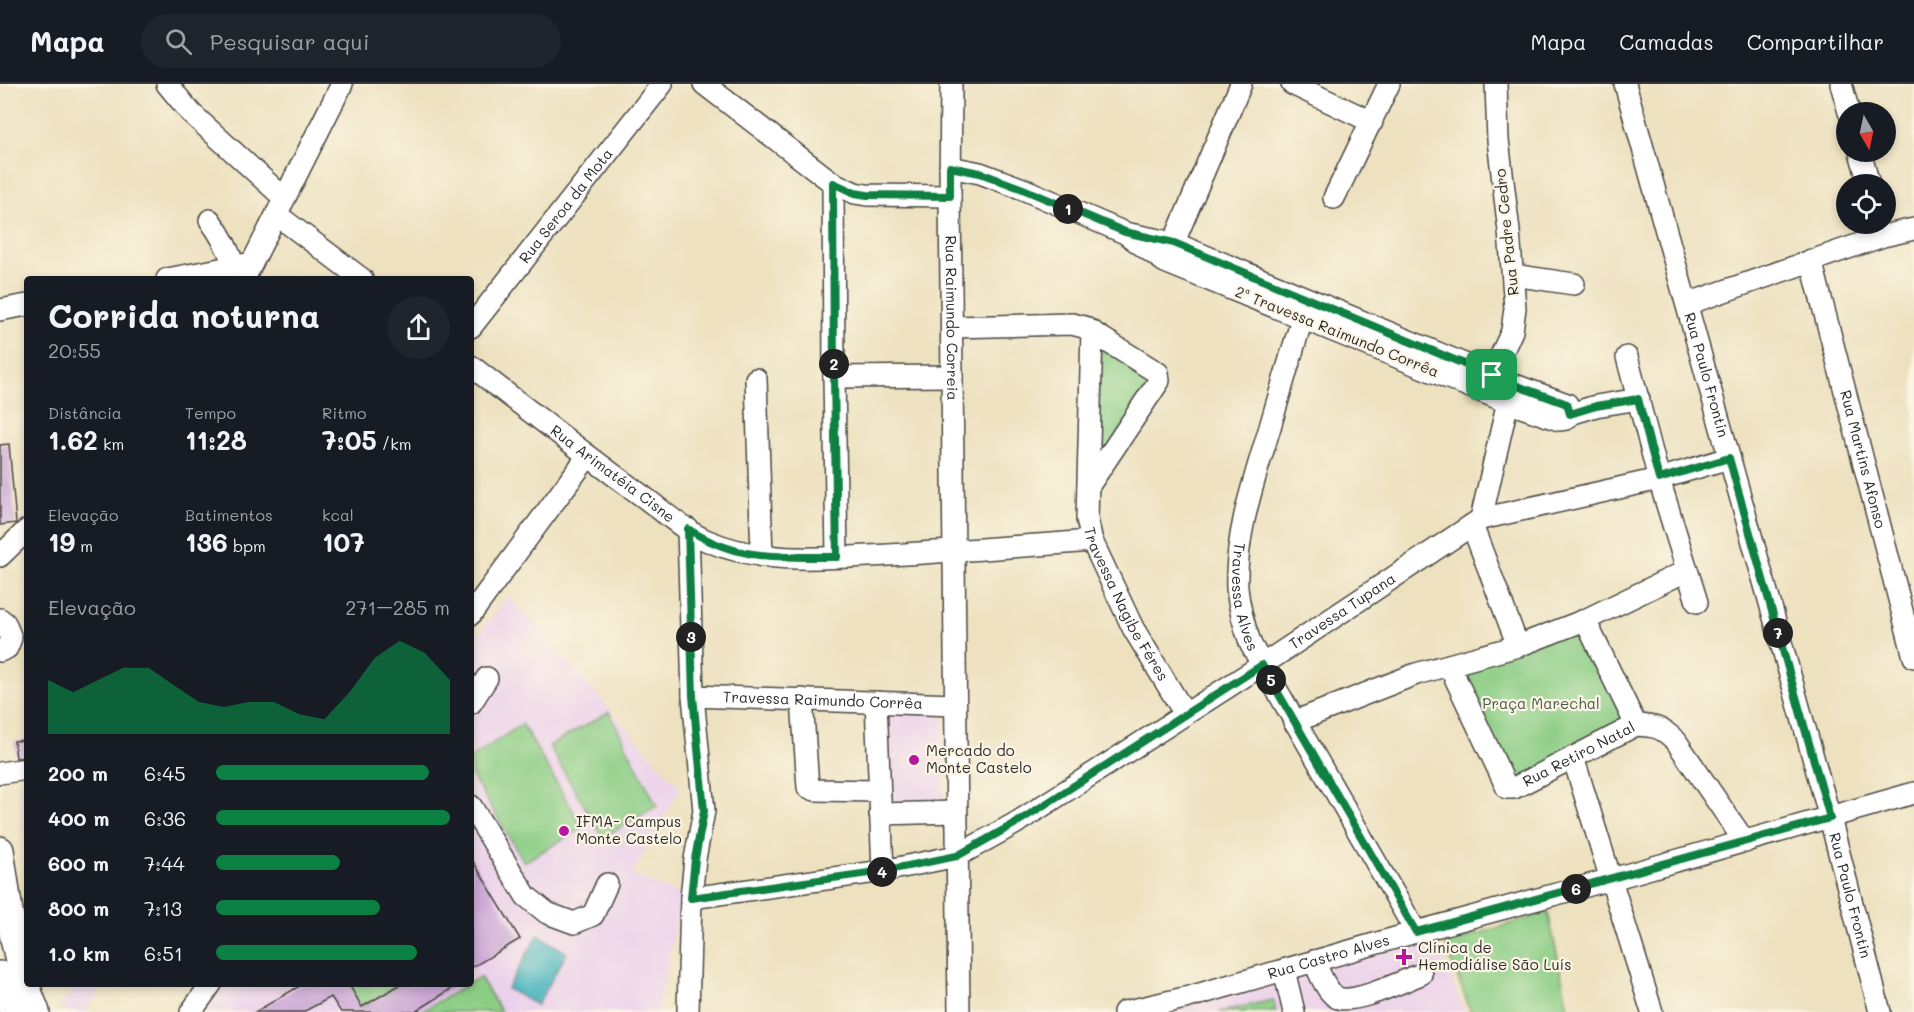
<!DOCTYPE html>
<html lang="pt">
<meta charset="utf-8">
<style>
body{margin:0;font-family:Mali,sans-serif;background:#20242c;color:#f1f3f6;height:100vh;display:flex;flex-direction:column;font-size:22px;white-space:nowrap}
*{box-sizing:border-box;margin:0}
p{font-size:20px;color:#9ea1a6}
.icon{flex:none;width:33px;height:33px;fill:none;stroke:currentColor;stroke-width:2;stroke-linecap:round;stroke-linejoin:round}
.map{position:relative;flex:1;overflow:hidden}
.panel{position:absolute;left:24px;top:192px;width:450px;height:711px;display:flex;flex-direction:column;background:#171b24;border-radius:6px;box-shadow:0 3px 9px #0003}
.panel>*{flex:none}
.needle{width:39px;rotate:171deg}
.buttons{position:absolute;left:1836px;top:18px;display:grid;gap:12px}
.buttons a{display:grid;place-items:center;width:60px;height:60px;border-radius:50%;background:#171b24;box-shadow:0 3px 9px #0003;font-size:30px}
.pin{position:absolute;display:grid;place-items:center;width:51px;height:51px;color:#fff;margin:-26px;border-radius:12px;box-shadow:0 3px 9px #0006}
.km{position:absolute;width:30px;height:30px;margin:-15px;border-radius:50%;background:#222;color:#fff;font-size:16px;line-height:30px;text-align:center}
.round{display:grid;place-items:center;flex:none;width:63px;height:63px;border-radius:32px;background:#20242c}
.overview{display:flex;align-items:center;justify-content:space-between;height:102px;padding:0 24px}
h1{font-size:33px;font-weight:700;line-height:45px}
.stats{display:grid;grid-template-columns:repeat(3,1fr);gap:9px;height:102px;padding:6px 24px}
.stats div{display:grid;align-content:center}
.stats b{font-size:26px;font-weight:700}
.stats small{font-size:16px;font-weight:400}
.stats p{font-size:16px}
.chart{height:168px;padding:12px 24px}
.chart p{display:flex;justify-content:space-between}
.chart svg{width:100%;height:108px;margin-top:6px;fill:#0b8043;opacity:.7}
ul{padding:0 24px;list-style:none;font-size:20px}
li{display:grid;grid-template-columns:96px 72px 1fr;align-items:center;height:45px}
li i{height:15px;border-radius:8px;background:#0b8043}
header{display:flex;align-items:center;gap:36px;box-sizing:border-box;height:84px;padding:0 30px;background:#171b24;border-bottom:2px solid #363941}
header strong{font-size:28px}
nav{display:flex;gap:33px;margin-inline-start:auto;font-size:21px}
.search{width:420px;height:54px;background:#20242c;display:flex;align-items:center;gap:15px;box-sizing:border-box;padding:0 21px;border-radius:33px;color:#9ea1a6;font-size:22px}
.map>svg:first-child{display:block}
</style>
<header>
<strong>Mapa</strong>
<div class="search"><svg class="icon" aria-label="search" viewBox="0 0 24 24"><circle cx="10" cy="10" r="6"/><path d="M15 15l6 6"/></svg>Pesquisar aqui</div>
<nav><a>Mapa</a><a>Camadas</a><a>Compartilhar</a></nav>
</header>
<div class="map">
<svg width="1914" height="928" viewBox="0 0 1914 928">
<rect width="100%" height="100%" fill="#fcf5e5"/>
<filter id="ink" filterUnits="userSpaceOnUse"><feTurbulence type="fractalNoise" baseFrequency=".0167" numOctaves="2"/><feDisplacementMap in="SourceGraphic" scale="12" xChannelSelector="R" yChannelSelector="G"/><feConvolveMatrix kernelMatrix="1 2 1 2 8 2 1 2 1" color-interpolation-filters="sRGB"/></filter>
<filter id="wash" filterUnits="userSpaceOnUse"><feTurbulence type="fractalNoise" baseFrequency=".008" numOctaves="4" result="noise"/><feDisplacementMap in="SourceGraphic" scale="24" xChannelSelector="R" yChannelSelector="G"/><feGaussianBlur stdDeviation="1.35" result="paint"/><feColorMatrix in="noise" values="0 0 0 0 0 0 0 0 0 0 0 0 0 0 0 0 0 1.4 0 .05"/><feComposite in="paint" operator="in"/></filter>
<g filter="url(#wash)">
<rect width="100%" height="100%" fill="#ede1bf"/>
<path fill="#ebd1eb" d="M508,511l172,193 -48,86 50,22 -25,116h-451l20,-28h245v-339z
M943,628l1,95 -58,1 -2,-95z
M27,703v61l-9,-59z
M1434,853l31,75h-302l134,-35z
M76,900h28l-19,28h-16l-9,-6z"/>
<path fill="#8ccd85" stroke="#5c7c58" stroke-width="1.5" d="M1101,260l57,33 -63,90z
M1582,542l47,99 -119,59 -54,-114z
M609,628l48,94 -54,32 -54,-92z
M522,640l61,104 -59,34 -53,-88v-16z
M1548,828l21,100h-98l-26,-68z
M480,893l21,35h-81z
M348,900h53l-39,23z
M1273,916l3,12h-57z"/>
<path fill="#44b3be" stroke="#386f74" stroke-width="1.5" d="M538,851l29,18 -30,52 -30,-16z"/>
<g id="blocks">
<path fill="#cba7d5" d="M9,360l7,79 -16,2v-80z
M27,656v17l-11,1 -2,-17z
M471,774l49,81 -49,29z
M303,900h50l-3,2 12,21 39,-23h58l-44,28h-74l-10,-15 -28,15h-48z"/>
</g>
</g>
<g filter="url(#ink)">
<use href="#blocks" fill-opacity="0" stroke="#484641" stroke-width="1.5"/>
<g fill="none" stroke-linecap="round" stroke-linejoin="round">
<defs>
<g id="minor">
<path d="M167,0l24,29 93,85"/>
<path d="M704,0l129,99 22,10 12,2 83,1"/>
<path id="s1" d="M951,0l-1,112 9,816"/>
<path d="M1292,0l80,38"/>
<path id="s2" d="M1625,0l205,734 50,194"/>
<path d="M1841,0l8,28"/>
<path d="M1860,68l9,32"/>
<path d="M950,83l30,6 43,16 102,44 49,10 338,141 55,20 3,10 -4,5 -7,1 -52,-18 -342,-140 -40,-29"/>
<path d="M833,99l1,194 3,180"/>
<path d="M1334,114l55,-114"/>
<path d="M277,131l85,64"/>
<path d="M210,136c10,14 19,29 24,47"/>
<path d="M1168,172l73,-172"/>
<path id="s3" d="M1811,176l103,397"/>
<path d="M1513,191l61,9"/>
<path d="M167,195l85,-16"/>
<path d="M244,195l98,-195"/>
<path id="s4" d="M1307,220c-13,40 -25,82 -37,123 -15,51 -35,106 -33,161 2,20 7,38 14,57l165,287"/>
<path d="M1687,220l196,-68 31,-7"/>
<path d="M0,226l27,-5"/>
<path id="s5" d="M471,243l191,-243"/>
<path d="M952,243l120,-3 12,3 74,46 1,8 -71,106"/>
<path id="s6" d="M1092,247l-5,188 5,22 41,87 52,86"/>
<path d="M1627,273l32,122 38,123"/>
<path id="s7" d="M471,282c56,43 112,87 170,129 21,15 43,36 67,46 56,24 120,17 180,14 68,-4 136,-9 204,-14"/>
<path d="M1492,291l20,-44 3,-23 -6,-77 -11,-91 -2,-56"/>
<path d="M834,293l118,-1"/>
<path d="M756,295l6,177"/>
<path d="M1570,330l26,-8 43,-7"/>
<path d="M1481,435l30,-131"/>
<path d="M1472,441l46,121"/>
<path d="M688,445l5,167 11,115 -9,48 -4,39 -3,114"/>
<path d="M0,472l27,-26"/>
<path d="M471,530l117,-158"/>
<path d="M0,535l5,4 6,15 -4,10 -7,3"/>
<path d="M1585,536l51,105"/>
<path id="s8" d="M1449,581l58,123h7l122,-63c20,1 25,2 40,16l69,101"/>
<path id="s9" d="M693,612l262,9"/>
<path d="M802,615l6,88 7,3 64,1"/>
<path d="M876,618l7,169"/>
<path d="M471,619l16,-25"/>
<path d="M1294,638l122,-48 102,-28 67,-26 101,-49"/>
<path d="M1573,673l79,255"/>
<path d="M0,689l27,-4"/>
<path d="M471,722l55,90 21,17 27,10 19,-8 14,-31"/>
<path d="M880,730l76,-2"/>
<path id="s10" d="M691,814l192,-27 74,-15 59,-33 246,-158 219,-146 178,-40 70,-21"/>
<path d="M1314,877c5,11 12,30 22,36 16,9 67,-16 85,-23"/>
<path d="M1284,886l10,42"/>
<path d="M191,928l20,-28"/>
<path id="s11" d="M1124,928l65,-15 227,-65 196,-53 302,-86"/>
</g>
<path id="major" d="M0,766c8,55 14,110 36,162
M0,891l13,37"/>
</defs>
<use href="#minor" stroke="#484641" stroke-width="24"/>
<use href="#major" stroke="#484641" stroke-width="30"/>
<use href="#minor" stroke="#fff" stroke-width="21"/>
<use href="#major" stroke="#fff" stroke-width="27"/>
</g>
</g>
<g fill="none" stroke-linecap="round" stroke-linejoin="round" filter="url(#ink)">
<defs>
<path id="route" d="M950,83l30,6 43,16 102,43 49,11 338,141 55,20 3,10 26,-8 42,-7 21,80 70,-21 101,360 -414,114 -154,-267 -246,158 -59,33 -74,15 -192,27 4,-39 9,-48 -11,-115 -5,-167c49,32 93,28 149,28l-3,-180 -1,-194 22,10 12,2 83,1z"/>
</defs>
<use href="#route" stroke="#fff" stroke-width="12"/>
<use href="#route" stroke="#0b8043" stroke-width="8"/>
</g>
<g fill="#b5179e" stroke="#fcf5e5" stroke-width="2">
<circle cx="914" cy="676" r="6"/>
<circle cx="564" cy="747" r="6"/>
<path d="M1401 864h6v6h6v6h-6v6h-6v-6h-6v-6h6z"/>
</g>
<g text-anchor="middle" stroke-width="4.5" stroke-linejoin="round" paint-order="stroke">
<g font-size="15" fill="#2b2b2b" stroke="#fcf5e5">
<text dy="5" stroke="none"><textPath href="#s5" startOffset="154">Rua Seroa da Mota</textPath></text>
<text transform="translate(1507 148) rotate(-96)" y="5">Rua Padre Cedro</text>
<text dy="5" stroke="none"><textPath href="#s1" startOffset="234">Rua Raimundo Correia</textPath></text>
<text transform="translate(1337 248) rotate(22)" y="5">2ª Travessa Raimundo Corrêa</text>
<text dy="5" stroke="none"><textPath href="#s2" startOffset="302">Rua Paulo Frontin</textPath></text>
<text dy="5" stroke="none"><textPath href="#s3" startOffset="206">Rua Martins Afonso</textPath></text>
<text dy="5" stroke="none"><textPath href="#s7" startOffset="178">Rua Arimatéia Cisne</textPath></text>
<text dy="5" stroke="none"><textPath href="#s4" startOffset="303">Travessa Alves</textPath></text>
<text dy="5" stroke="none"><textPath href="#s6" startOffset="282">Travessa Nagibe Féres</textPath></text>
<text dy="5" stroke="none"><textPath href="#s10" startOffset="726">Travessa Tupana</textPath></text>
<text dy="5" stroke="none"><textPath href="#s9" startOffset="130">Travessa Raimundo Corrêa</textPath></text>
<text dy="5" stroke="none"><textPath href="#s8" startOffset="216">Rua Retiro Natal</textPath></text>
<text dy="5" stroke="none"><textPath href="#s2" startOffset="842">Rua Paulo Frontin</textPath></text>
<text dy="5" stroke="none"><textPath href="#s11" startOffset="212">Rua Castro Alves</textPath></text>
</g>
<g font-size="15" fill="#485c46" stroke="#fcf5e5">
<text x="1541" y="625">Praça Marechal</text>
</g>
<g font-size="15" fill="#2b2b2b" stroke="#fcf5e5" text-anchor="start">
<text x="926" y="672">Mercado do<tspan x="926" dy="17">Monte Castelo</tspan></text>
<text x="576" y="743">IFMA- Campus<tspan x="576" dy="17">Monte Castelo</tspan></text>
<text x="1418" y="869">Clínica de<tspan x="1418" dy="17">Hemodiálise São Luís</tspan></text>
</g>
</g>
</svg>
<div class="buttons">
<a><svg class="needle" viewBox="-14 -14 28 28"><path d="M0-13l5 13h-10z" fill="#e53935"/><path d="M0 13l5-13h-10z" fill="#9ea1a6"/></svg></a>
<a><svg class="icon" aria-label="locate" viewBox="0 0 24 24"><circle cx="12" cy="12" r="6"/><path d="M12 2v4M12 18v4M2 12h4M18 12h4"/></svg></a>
</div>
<div class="pin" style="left:1492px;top:291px;background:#1e9e55"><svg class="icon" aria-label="arrive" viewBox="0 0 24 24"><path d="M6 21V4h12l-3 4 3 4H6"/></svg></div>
<b class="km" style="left:1068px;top:125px">1</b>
<b class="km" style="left:834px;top:280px">2</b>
<b class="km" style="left:691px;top:553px">3</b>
<b class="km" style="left:882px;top:788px">4</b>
<b class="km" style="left:1271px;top:596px">5</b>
<b class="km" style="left:1576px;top:805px">6</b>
<b class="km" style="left:1778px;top:549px">7</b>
<section class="panel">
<div class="overview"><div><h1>Corrida noturna</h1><p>20:55</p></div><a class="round"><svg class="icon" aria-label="share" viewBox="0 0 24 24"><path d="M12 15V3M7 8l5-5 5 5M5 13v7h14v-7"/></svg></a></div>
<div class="stats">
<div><p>Distância</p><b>1.62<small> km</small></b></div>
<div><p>Tempo</p><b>11:28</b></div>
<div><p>Ritmo</p><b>7:05<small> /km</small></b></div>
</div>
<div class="stats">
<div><p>Elevação</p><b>19<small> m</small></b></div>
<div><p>Batimentos</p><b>136<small> bpm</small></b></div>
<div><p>kcal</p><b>107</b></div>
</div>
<div class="chart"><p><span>Elevação</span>271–285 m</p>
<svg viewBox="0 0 160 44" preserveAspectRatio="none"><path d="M0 44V22L10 27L20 22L30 17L40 17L50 24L60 31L70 33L80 31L90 31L100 36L110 38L120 27L130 13L140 6L150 11L160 22V44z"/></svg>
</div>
<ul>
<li><b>200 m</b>6:45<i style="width:91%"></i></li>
<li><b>400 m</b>6:36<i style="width:100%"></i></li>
<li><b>600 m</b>7:44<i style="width:53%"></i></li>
<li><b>800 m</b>7:13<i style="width:70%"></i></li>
<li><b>1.0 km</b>6:51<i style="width:86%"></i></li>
</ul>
</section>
</div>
